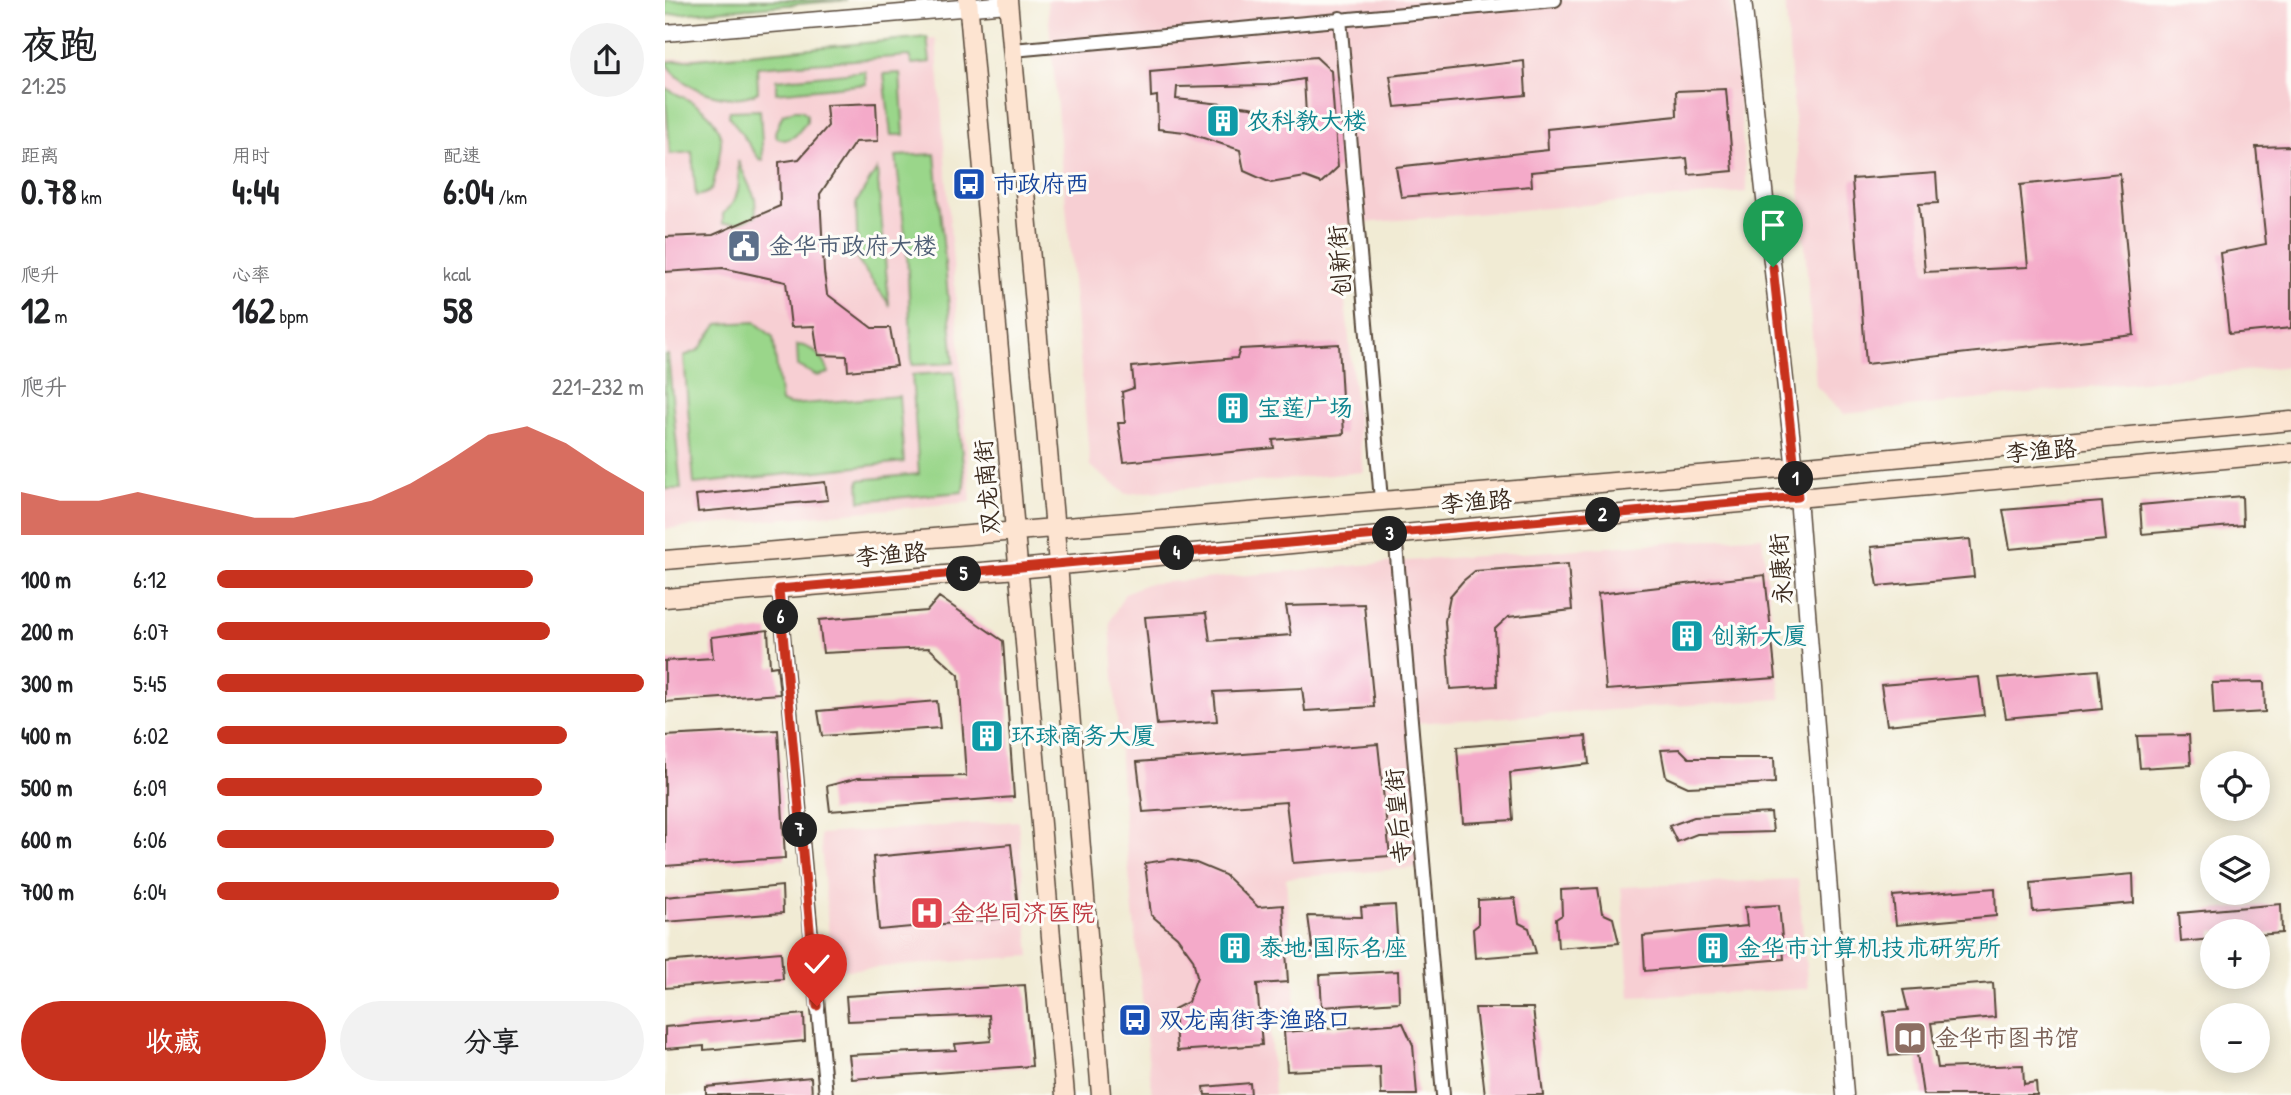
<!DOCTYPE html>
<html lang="zh">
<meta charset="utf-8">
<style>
body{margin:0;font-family:"Patrick Hand","LXGW WenKai TC",sans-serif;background:#f2f2f2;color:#202124;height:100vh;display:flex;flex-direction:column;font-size:26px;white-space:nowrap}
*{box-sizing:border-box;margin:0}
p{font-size:23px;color:#757577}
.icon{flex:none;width:38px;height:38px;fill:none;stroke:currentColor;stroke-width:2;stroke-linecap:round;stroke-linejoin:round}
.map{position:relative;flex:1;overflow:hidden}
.panel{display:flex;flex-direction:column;background:#fff;width:665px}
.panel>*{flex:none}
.buttons{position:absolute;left:1535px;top:751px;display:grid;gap:14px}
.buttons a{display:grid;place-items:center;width:70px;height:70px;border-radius:50%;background:#fff;box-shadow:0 4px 18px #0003;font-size:35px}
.pin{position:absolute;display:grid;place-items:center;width:60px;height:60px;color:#fff;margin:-72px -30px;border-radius:50% 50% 50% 0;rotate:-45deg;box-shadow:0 0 7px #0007}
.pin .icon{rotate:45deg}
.km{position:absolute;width:35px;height:35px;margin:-18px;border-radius:50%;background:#222;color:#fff;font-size:19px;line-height:35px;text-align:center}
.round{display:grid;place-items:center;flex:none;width:74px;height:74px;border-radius:37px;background:#f2f2f2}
.headline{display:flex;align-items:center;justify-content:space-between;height:119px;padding:0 21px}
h1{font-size:38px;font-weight:700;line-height:52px}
.metrics{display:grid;grid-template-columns:repeat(3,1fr);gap:10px;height:119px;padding:7px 21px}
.metrics div{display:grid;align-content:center}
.metrics b{font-size:35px;font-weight:700}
.metrics small{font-size:19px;font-weight:400}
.metrics p{font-size:19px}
.chart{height:196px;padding:14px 21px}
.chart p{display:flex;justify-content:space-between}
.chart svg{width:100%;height:126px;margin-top:7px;fill:#c8321e;opacity:.7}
.primary-button{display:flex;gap:14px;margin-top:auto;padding:14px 21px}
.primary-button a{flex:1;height:80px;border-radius:42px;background:#c8321e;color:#fff;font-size:28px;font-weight:700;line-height:80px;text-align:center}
.primary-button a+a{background:#f2f2f2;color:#202124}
ul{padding:0 21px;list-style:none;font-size:23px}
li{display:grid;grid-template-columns:112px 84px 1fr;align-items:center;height:52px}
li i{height:18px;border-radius:9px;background:#c8321e}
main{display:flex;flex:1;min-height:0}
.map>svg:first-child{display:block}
</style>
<main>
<section class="panel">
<div class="headline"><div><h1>夜跑</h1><p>21:25</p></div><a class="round"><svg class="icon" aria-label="share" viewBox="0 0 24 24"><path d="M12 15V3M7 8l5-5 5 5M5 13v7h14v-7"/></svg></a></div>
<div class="metrics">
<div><p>距离</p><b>0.78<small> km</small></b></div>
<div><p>用时</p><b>4:44</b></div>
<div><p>配速</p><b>6:04<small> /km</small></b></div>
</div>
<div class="metrics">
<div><p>爬升</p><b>12<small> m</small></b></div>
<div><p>心率</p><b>162<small> bpm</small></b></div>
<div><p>kcal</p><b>58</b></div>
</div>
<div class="chart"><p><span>爬升</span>221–232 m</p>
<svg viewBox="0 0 160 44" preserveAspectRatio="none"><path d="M0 44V29L10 32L20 32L30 29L40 32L50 35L60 38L70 38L80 35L90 32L100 26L110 18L120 9L130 6L140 12L150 21L160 29V44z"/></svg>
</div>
<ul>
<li><b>100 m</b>6:12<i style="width:74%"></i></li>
<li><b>200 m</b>6:07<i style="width:78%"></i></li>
<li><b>300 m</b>5:45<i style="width:100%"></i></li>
<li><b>400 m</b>6:02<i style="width:82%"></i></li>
<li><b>500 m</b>6:09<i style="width:76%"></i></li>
<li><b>600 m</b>6:06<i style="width:79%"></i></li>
<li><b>700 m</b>6:04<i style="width:80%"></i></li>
</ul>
<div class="primary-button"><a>收藏</a><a>分享</a></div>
</section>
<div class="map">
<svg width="1626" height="1095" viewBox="0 0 1626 1095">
<rect width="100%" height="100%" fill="#fdfcf7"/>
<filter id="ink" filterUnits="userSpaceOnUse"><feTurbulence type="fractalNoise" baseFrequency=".0143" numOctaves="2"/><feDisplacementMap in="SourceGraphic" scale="14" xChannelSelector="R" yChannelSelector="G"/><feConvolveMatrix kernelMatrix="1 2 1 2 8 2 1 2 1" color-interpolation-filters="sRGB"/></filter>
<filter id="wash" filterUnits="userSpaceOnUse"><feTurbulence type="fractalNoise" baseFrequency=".00686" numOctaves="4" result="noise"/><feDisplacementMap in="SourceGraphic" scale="28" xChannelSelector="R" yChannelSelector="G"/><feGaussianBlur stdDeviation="1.57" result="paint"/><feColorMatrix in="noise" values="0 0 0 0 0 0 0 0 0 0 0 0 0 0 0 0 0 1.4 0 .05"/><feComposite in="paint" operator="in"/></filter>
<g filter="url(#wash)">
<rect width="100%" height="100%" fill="#f1ebd4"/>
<path fill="#f7cfd3" d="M382,0h684l16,192 -410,33 26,247 -237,22 -36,-28z
M1120,0h506v366l-447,48 -28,-28z
M271,39l35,463 -306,27v-470z
M1097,536l19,163 -366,24 12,144 -141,11 10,132 -27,2 5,83h-122l-26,-252 -16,-221 15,-29 21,-9 262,-23z
M353,821l12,135 -198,15 -12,-137z
M1133,879l10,110 -178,8 -9,-110z"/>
<path fill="#9ad68a" stroke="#6a8054" stroke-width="2" d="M0,0h182l-182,15z
M262,37l3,25 -18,2 -3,-8 -152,11 1,25c-31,15 -75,-3 -93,-30z
M200,71l1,13 -90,9v-13z
M235,73l4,62h-13l-7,-61z
M0,88c16,8 34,16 46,29 5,6 10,18 10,25 0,6 -7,44 -10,48 -4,4 -9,5 -15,6l-4,-44 -22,2z
M95,110l3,50h-3l-31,-44v-5z
M129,110h8l5,5v7l-12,14 -10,4 -8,-2 -2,-6 8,-18z
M270,154l19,209 -42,2 -5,-113 -11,-96z
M73,161l17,37 1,18 -13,6 -20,1v-9c18,-16 17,-31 15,-53z
M212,169l12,135 -31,-43 -2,-58z
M90,322l18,15 8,65 9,3 109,-9 5,66 -210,22 -10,-128 15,-6 19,-26z
M132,345c16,1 28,14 32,28l-12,3 -19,-10z
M0,355h3l13,134h-16z
M289,372l11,114 -3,6 -102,9 -1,-21 60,-6 -7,-99z"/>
<g id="blocks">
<path fill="#f4aac9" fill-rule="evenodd" d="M651,57l15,14 7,96 -17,16 -16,-6 -34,6 -27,-12 -4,-21 -55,-18 -27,-3 -1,-33 -6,1 -1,-26zM639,79l3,54 -30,-19 -27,-7 -74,-8 1,-12 91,-2z
M859,61l2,34 -131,12 -5,-31z
M1061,89l7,82 -44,4 -2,-17 -156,14 1,14 -131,11 -5,-30 152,-17 -1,-21 130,-13 -1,-25z
M211,103l2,38 -23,1 -35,52 4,78 3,22 45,34h18l7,38 -49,5 -1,-15 -29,-1 -4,-29 -23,1 -5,-45 -63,-14 -58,4v-35l48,-2 67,-29 -1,-44 20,-3 29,-33 -2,-21z
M1626,146v182l-62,6 -9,-81 46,-9 -10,-97z
M1271,173l2,30 -19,1 6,68 103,-5 -8,-82 100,-11 14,161 -268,29 -14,-185z
M674,344l5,90 -71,6 1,8 -150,14 -6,-39h7l-3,-31 12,-4 -2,-21 105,-9 3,-9z
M160,482l3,18 -130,12 -2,-17z
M1577,496l1,29 -101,9 -2,-29z
M1437,502l4,38 -96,9 -7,-39z
M1305,539l4,38 -96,9 -7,-39z
M903,564l4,46 -64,7 -13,12 2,57 -47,3 -5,-68 5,-25 13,-15 12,-10z
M1100,575l11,103 -170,12 -8,-96z
M274,597l64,44 11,156 -184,14 -3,-25 31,-8 108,-2 -7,-101 -30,-27 -106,5 -4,-33 108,-9z
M699,604l10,103 -69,4 -3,-23 -88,4 3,29 -60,4 -12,-108 61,-4 4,28 81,-6 -5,-29z
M103,630l2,37 7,-1 3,28 -115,8v-41l48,-3 -2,-21z
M1433,670l4,39 -96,9 -7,-40z
M1314,677l5,38 -97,10 -6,-40z
M1599,682l1,30 -51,3 -2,-32z
M272,701l3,27 -118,8 -4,-25z
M113,730l7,128 -120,8v-130z
M1524,735l2,30 -51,3 -3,-32z
M921,736l3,28 -79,9 3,47 -50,3 -6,-76z
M713,744l12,112 -97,7 -7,-61 -143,10 -6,-50z
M1015,749l9,9h85l1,25 -87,4 -22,-10 -5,-27z
M1106,813l2,19 -76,2 -20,8 -8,-16 25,-9z
M346,844l8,73 -140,13 -6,-73z
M508,859l23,4 29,12 33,32 25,-2 5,77 -31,2 5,61 -85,6 -3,-42 14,-7 9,-25 -4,-18 -16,-22 -26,-22 -6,-52z
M1468,874l1,29 -101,9 -2,-29z
M117,886l1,27 -118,9v-25z
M933,888l4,25 11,5 6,25 -61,5 -2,-29 6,-4 -1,-25z
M1330,888l1,28 -100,9 -3,-29z
M850,898l4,25 10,5 7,25 -61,5 -2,-29 5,-4v-25z
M1616,904l1,29 -25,2v-4h-45v8l-31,3 -2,-29z
M730,905l3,45 -85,3 -5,-37 54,1 -1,-10z
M1114,905l5,54 -139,12 -2,-35 104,-10 -2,-19z
M116,952l2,27 -118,9v-26z
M733,971l1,31 -77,5 -2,-32z
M1328,983l2,34 -64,6 7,45 85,-3 1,19 12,-2 1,13h-114l-6,-41 -28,2 -5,-44 24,-2 -5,-20z
M360,985l7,81 -180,13 -3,-24 107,-5 -1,-6 36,-3 -2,-26 -141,6 -2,-25z
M810,1008h58l10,87h-58z
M139,1014l1,27 -101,9v-4l-39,3v-22z
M738,1023l10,22 4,50h-36l-1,-28 -93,4 -3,-39z
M146,1077l1,18h-106v-8z
M585,1083l1,12h-46l-1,-8z"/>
</g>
</g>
<g filter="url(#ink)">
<use href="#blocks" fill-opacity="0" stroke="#564739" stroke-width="2"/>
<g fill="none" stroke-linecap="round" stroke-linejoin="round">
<defs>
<path id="minor" d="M675,18l41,482
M348,50l542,-50
M730,533l48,562
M114,589l47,506"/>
<path id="tertiary" d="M1078,0l55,497 47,598
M0,33l343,-29"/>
<path id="secondary" d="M303,0l97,1095
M343,0l50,564 43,531
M0,560l1130,-93 496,-46
M0,598l352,-29 1274,-116"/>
</defs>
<use href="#minor" stroke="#564739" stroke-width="16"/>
<use href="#tertiary" stroke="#564739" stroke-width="19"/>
<use href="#secondary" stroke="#564739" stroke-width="21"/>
<use href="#minor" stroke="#fff" stroke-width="12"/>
<use href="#tertiary" stroke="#fff" stroke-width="16"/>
<use href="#secondary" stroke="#fde4d1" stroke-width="18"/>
</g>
</g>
<g fill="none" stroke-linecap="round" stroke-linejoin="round" filter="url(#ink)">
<defs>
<path id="route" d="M152,1006l-38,-417 1019,-92 -25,-230"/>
</defs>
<use href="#route" stroke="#fff" stroke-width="14"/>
<use href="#route" stroke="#c8321e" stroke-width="9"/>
</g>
<defs>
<symbol id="building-square" viewBox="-11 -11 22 22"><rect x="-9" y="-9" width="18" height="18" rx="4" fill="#0f9aa8" stroke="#fdfcf7"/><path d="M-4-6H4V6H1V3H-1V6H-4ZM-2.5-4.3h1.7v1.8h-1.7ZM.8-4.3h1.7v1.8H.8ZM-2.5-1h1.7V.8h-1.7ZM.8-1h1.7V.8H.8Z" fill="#fff"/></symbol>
<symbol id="bus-square" viewBox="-11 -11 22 22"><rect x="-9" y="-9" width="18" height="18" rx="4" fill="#1a4fb4" stroke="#fdfcf7"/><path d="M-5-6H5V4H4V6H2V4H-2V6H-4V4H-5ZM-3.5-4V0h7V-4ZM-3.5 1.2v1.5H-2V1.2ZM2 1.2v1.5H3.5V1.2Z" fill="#fff"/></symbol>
<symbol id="civic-square" viewBox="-11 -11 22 22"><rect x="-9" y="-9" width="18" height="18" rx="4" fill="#5c6f8a" stroke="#fdfcf7"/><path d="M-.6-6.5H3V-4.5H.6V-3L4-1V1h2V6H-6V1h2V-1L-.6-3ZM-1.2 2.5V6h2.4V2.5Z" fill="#fff"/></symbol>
<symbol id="hospital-square" viewBox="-11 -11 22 22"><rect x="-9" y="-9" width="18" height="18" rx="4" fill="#e0444e" stroke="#fdfcf7"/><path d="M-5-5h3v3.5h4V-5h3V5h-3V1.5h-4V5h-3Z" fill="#fff"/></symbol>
<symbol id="library-square" viewBox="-11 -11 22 22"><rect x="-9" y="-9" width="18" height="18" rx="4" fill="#8d6e63" stroke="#fdfcf7"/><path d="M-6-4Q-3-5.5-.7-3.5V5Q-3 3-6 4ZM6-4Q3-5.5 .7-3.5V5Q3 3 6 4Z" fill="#fff"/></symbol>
</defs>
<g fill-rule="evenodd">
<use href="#building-square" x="539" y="102" width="38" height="38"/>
<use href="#bus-square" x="285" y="165" width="38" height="38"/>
<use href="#civic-square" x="60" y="227" width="38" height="38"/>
<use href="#building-square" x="549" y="389" width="38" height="38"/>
<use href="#building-square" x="1003" y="617" width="38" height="38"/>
<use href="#building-square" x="303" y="717" width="38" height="38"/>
<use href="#hospital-square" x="243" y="894" width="38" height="38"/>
<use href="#building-square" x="551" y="929" width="38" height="38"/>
<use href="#building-square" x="1029" y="929" width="38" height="38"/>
<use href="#bus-square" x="451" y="1001" width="38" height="38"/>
<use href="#library-square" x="1226" y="1019" width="38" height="38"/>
</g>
<g text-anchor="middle" stroke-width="6" stroke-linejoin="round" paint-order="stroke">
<g font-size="24" fill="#0d838f" stroke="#fdfcf7" text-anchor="start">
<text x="582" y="129">农科教大楼</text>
<text x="592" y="416">宝莲广场</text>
<text x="1046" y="644">创新大厦</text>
<text x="346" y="744">环球商务大厦</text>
<text x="594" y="956">泰地·国际名座</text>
<text x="1072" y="956">金华市计算机技术研究所</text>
</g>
<g font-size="24" fill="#164399" stroke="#fdfcf7" text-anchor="start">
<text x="328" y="192">市政府西</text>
<text x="494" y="1028">双龙南街李渔路口</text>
</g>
<g font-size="24" fill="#4e5e75" stroke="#fdfcf7" text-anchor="start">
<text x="104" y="254">金华市政府大楼</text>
</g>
<g font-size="24" fill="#3b2a1e" stroke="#fdfcf7">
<text transform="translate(675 261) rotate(-95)" y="8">创新街</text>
<text transform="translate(1376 451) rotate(-5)" y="8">李渔路</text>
<text transform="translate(322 487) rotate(-95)" y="8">双龙南街</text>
<text transform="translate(811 502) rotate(-5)" y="8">李渔路</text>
<text transform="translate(226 555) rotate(-5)" y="8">李渔路</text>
<text transform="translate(1116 569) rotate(-94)" y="8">永康街</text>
<text transform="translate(733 816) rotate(-95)" y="8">寺后皇街</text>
</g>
<g font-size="24" fill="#be3a42" stroke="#fdfcf7" text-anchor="start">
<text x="286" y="921">金华同济医院</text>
</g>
<g font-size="24" fill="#785e54" stroke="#fdfcf7" text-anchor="start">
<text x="1270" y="1046">金华市图书馆</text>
</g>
</g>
</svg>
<div class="buttons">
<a><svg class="icon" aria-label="locate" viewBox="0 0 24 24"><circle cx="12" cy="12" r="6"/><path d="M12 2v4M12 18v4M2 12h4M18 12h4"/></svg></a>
<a><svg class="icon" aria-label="layers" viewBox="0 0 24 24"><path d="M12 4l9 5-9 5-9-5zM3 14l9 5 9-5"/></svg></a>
<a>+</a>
<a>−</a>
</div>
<div class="pin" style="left:1108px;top:267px;background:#1e9e55"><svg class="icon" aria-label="arrive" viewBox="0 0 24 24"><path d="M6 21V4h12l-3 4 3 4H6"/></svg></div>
<div class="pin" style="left:152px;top:1006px;background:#d93025"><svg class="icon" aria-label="check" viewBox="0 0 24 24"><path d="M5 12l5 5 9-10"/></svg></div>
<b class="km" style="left:1131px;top:479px">1</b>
<b class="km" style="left:938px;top:515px">2</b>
<b class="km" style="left:725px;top:534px">3</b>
<b class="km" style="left:512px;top:553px">4</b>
<b class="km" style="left:299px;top:574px">5</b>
<b class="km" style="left:116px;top:617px">6</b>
<b class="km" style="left:135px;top:830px">7</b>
</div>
</main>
